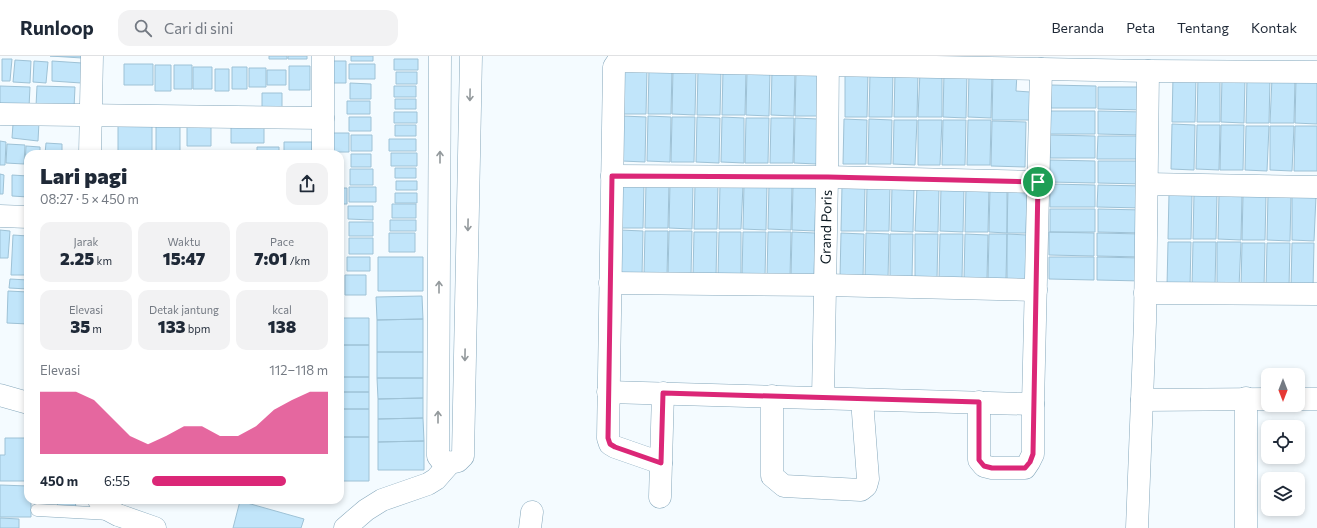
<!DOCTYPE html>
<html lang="id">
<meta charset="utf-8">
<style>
body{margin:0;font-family:Commissioner,sans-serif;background:#f2f2f3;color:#1f2937;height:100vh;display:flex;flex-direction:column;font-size:15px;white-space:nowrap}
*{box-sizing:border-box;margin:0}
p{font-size:13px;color:#747a83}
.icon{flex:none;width:22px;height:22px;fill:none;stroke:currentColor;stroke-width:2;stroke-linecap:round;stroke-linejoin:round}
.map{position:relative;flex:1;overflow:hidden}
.drawer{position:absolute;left:24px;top:94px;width:320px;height:354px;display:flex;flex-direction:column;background:#fff;border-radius:12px;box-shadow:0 2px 6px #0003}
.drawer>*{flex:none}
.needle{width:26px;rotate:180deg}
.tools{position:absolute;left:1261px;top:312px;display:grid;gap:8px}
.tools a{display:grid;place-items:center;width:44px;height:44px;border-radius:8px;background:#fff;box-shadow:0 2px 6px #0003;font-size:20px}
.pin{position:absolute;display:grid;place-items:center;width:34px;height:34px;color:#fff;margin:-17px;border:2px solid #fff;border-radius:50%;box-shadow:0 1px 4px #0007}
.round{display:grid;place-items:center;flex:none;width:42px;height:42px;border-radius:12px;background:#f2f2f3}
.head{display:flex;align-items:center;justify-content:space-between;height:68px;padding:0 16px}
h1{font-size:22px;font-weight:800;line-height:30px}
.metrics{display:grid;grid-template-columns:repeat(3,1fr);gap:6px;height:68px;padding:4px 16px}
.metrics div{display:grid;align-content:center;border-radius:10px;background:#f2f2f3;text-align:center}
.metrics b{font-size:17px;font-weight:800}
.metrics small{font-size:11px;font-weight:400}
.metrics p{font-size:11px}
.chart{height:112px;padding:8px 16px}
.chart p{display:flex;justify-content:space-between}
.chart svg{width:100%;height:72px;margin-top:4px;fill:#db2777;opacity:.7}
ul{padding:0 16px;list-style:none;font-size:13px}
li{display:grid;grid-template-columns:64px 48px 1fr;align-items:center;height:30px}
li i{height:10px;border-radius:5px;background:#db2777}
header{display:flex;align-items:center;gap:24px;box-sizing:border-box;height:56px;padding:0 20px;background:#fff;border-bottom:1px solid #e0e1e3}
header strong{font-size:19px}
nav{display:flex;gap:22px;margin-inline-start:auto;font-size:14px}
.search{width:280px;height:36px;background:#f2f2f3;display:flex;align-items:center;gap:10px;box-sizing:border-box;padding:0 14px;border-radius:12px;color:#747a83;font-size:15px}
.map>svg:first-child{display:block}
</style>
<header>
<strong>Runloop</strong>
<div class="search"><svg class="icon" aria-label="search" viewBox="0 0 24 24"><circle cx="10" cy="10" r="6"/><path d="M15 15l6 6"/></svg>Cari di sini</div>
<nav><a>Beranda</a><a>Peta</a><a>Tentang</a><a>Kontak</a></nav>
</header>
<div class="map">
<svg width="1317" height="472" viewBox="0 0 1317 472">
<rect width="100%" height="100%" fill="#f4fbff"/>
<path fill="#c1e5fa" stroke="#9ec2d6" d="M50,0h32v2z
M269,0h18v3h-18z
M288,0h19v3h-19z
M351,0h22v5h-22z
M2,3h10l-2,22h-8z
M394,3h24v11h-24z
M15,4l16,1 -1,22 -17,-1z
M34,5l14,1 -2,21 -13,-1z
M52,5l30,2 -1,20 -29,-2z
M327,5h19v22h-19z
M124,8h29v21h-29z
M349,8h26v15h-26z
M155,9h16v26h-16z
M174,9h18v24h-18z
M289,10h21v24h-21z
M193,11h19v22h-19z
M232,11h15v22h-15z
M249,12h17v19h-17z
M215,13h14v22h-14z
M624,13h23l-1,45h-23z
M649,13h23l-1,45h-23z
M673,13l23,1 -1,45 -23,-1z
M267,14h19v15h-19z
M698,14h23l-1,45h-23z
M723,14h23l-1,45h-23z
M747,14l23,1 -1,45 -23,-1z
M772,14l23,1 -1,45 -23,-1z
M796,15l23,1 -1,44h-23z
M396,16h21v12h-21z
M845,16h23l-1,45h-22z
M870,16h23l-1,45h-23z
M895,16l23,1 -1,44h-23z
M920,16l22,1v44h-24z
M944,16l23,1 -1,45 -23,-1z
M969,17h23l-1,45 -23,-1z
M993,17l24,1 -1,17 14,1v28h-38z
M1173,21h23l-1,45h-23z
M1198,21h22v45h-23z
M1222,21l23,1 -1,45 -23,-1z
M1247,22h23l-1,45h-23z
M1272,22l23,1 -1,44h-24z
M1296,22l21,1v45l-22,-1z
M350,27l21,1v15h-21z
M1051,29l45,1v22h-45z
M0,30l30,1 -1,20 -29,-1z
M37,30l38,1 -1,21 -38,-2z
M394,30h22v11h-22z
M1098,31h45v23l-45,-1z
M262,37h20v15h-20z
M395,43h21v10h-21z
M347,45h23v13h-23z
M1050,55h45v23h-45z
M1098,55l45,1v23l-45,-1z
M394,56h23v11h-23z
M623,60l23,1 -1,45 -23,-1z
M648,60l23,1 -1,45 -23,-1z
M349,61h22v14h-22z
M672,61h23l-1,45h-23z
M697,61l23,1 -1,45 -23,-1z
M722,61l22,1v45l-23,-1z
M746,62h23l-1,45h-23z
M771,62h23l-1,45h-23z
M795,62l23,1 -1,45 -23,-1z
M844,63l23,1 -1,44h-23z
M869,63l23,1 -1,44h-23z
M894,64h23l-2,45 -22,-1z
M918,64h24l-2,45h-22z
M943,64h23l-1,45h-23z
M968,64h23l-1,45h-23z
M992,65l34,1 -1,45 -34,-1z
M39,66l-1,19 -26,-3 1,-14z
M118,68h34v30h-34z
M231,68l33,1v18h-33z
M1172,68l23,1 -1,45 -23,-1z
M395,69h21v11h-21z
M1197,69h23l-1,45 -23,-1z
M1221,69h23l-1,45h-23z
M156,70h24v28h-24z
M187,70h24v20h-24z
M1246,70h23l-2,45 -22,-1z
M1270,70h24l-2,45 -22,-1z
M1295,70h22v45h-23z
M327,77h22v19h-22z
M351,79h21v16h-21z
M1050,79l45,1v22h-45z
M1098,80h45v23h-46z
M389,83h27v12h-27z
M0,85l6,1 -1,23h-5z
M284,86h28v12h-28z
M46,87l16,1v10h-17z
M7,88l18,1 -1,19 -18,-1z
M26,90l14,1v7h-12v12l-3,-1z
M257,91h22v7h-22z
M391,97h26v13h-26z
M351,98h20v13h-20z
M1050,104l45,1v22l-45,-1z
M1098,105h45v23l-45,-1z
M395,112h21v10h-21z
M350,113h23v16h-23z
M0,118l4,1 -1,19h-3z
M12,119l16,1v21l-16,-1z
M396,125h21v9h-21z
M621,127h23l-1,45h-23z
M646,127h23l-1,45h-23z
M670,127l23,1 -1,45 -23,-1z
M695,128h23l-1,45h-23z
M720,128l23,1 -2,44h-22z
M744,128l23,1 -1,45 -23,-1z
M769,128l23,1 -1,45 -23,-1z
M1050,128l45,1v22h-45z
M793,129l23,1 -1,45 -23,-1z
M1098,129l45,1v22l-46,-1z
M842,130h23l-1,45h-23z
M867,130h23l-1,45h-23z
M892,130l22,1 -1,45 -22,-1z
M917,130l22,1 -1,45 -23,-1z
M349,131h27v15h-27z
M941,131h23l-1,45 -23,-1z
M966,131h23l-1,45h-23z
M340,132h7v16h-7z
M990,132h17v45l-18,-1z
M1008,132l19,1 -1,44h-19z
M395,137h22v10h-22z
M1169,138l23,1 -1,44h-23z
M1194,138l23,1 -1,44h-23z
M1219,138l23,1 -1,45 -23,-1z
M1243,139l23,1 -1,44h-23z
M1268,139l23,1 -1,45 -23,-1z
M1292,139l24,1 -2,45 -22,-1z
M392,148h24v14h-24z
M348,150h25v14l-25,-1z
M1050,153h45v23h-45z
M1098,153l45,1v23l-45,-1z
M390,164h26v11h-26z
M349,166h24v14h-24z
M0,174l10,1 -2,27h-8z
M620,174l23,1 -1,45 -23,-1z
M645,175h23l-1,45 -23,-1z
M669,175h23l-1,45h-23z
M694,176h23l-1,45 -23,-1z
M719,176h22v45l-23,-1z
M743,176h23l-1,45h-23z
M768,176h23l-1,46 -23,-1z
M792,176l23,1 -1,45h-23z
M1049,176l45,1v23l-45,-1z
M389,177h26v19h-26z
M841,177l23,1 -1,45 -23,-1z
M866,177l23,1 -1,45 -23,-1z
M1097,177l45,1v23l-45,-1z
M890,178h23l-1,45h-22z
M915,178h23l-1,45h-22z
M940,178h23l-1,45h-23z
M965,178l23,1 -1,44h-23z
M989,178h18l-1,45h-18z
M1007,178l20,1 -1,44h-19z
M13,179l15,1v39h-17z
M349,182h24v16h-24z
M1168,186h23l-1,45 -23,-1z
M1193,186h23l-1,45h-23z
M1217,186h24l-2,45h-22z
M1242,187h23l-1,45h-23z
M1267,187h23l-1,45h-23z
M1292,187h22l-1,46 -22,-1z
M340,201h3v15h-3z
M347,201h23v14h-23z
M378,201h45v34h-45z
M1049,201h45v23l-45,-1z
M1097,201l45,1v23l-45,-1z
M345,219h21v20h-21z
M10,223l18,1v9l-19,-1z
M8,235l20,1v32l-21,-1z
M422,240l1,23 -46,1 -1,-23z
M342,262h27v27h-27z
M423,263v33h-46v-32z
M342,289h27v32h-27z
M377,296h46v26h-46z
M342,321h27v15h-27z
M377,322h46v20l-45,1z
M342,336h27v17h-27z
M423,342v20l-45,1v-20z
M342,353h27v28h-27z
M423,362l1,23 -46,1v-23z
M342,381h27v44h-27z
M5,382h21v17h2v26h-28v-26h5z
M424,385v29h-46v-28z
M0,429l28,1v14h3v17h-31z
M41,444h34l1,8 -18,1 -1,-8 -16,1z
M240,445l64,18 -3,9h-68z
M0,462l19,1v9h-19z"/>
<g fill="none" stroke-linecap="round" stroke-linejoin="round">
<defs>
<path id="lane" d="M37,454l73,4"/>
<g id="street">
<path d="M440,0l-2,400 3,4 9,3"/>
<path d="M0,58l323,4"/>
<path d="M90,98l2,-98"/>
<path d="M323,98v-98"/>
<path d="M612,120l215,1 211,5"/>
<path d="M1147,128l170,3"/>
<path d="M0,160l28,1"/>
<path d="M610,227l216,2 210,5"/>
<path d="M1145,237l172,1"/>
<path d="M608,336c141,3 283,9 425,12"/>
<path d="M0,339l28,8"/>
<path d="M772,340v80l12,10 77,4 5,-4 2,-7 -6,-79"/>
<path id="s1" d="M823,342l4,-221 1,-121"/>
<path d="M1246,342v130"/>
<path d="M1298,343h19"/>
<path d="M1142,344l126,-1"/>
<path d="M979,346v58l5,6 8,2h33l4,-6 4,-8v-50l8,-335"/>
<path d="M661,407l-46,-16 -5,-3 -2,-6 6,-371 4,-6 530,10 169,1"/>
<path d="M660,441l3,-104"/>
<path d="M99,444l4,7 15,8 37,13"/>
<path d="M345,472l21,-18 16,-10 46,-16 8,-5 14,-16 8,-2 5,-5 8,-400"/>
<path d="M530,472l2,-16"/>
<path d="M1137,472l8,-206 3,-251"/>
</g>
</defs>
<use href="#lane" stroke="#86a8bc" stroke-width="13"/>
<use href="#street" stroke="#86a8bc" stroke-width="23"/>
<use href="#lane" stroke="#fff" stroke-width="12"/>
<use href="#street" stroke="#fff" stroke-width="22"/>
</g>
<defs><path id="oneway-shaft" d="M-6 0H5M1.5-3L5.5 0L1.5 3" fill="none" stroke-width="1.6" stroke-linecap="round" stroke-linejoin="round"/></defs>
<g stroke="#93999c">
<use href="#oneway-shaft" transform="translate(470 39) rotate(91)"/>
<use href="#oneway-shaft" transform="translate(440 101) rotate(-90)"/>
<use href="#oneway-shaft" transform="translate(468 169) rotate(91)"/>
<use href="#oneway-shaft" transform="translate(439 231) rotate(-90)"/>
<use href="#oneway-shaft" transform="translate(465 299) rotate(91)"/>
<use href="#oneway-shaft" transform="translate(438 361) rotate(-90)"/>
</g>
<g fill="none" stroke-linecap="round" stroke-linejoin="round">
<defs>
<path id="route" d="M612,120l216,1 210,5 -5,272 -3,8 -5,6h-33l-8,-2 -5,-6v-58l-316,-9 -2,70 -46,-16 -5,-3 -2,-6z"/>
</defs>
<use href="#route" stroke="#fff" stroke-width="8"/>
<use href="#route" stroke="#db2777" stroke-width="5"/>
</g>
<g text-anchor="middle" stroke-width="4" stroke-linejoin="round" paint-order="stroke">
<g font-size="14" fill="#0f1c24" stroke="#f4fbff">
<text dy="5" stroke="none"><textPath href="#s1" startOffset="171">Grand Poris</textPath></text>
</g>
</g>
</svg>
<div class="tools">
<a><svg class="needle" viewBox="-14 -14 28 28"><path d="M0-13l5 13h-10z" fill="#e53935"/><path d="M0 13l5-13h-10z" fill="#747a83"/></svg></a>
<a><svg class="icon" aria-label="locate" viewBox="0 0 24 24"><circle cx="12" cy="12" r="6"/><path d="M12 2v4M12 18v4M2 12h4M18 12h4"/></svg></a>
<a><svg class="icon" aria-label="layers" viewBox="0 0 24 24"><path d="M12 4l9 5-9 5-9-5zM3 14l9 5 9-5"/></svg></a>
</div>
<div class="pin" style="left:1038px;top:126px;background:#1e9e55"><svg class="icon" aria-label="arrive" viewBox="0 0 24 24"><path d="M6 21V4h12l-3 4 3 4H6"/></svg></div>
<section class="drawer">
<div class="head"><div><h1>Lari pagi</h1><p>08:27 · 5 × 450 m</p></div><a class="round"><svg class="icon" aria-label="share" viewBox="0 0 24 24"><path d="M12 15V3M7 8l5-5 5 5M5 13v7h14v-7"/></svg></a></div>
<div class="metrics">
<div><p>Jarak</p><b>2.25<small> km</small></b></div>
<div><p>Waktu</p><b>15:47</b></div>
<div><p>Pace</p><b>7:01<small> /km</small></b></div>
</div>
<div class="metrics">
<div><p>Elevasi</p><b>35<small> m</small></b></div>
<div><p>Detak jantung</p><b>133<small> bpm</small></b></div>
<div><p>kcal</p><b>138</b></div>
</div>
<div class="chart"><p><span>Elevasi</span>112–118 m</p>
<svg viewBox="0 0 160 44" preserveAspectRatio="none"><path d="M0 44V6L10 6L20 6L30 11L40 22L50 33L60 38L70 33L80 27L90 27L100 33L110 33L120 27L130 17L140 11L150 6L160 6V44z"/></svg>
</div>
<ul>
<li><b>450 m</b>6:55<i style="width:76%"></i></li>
</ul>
</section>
</div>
